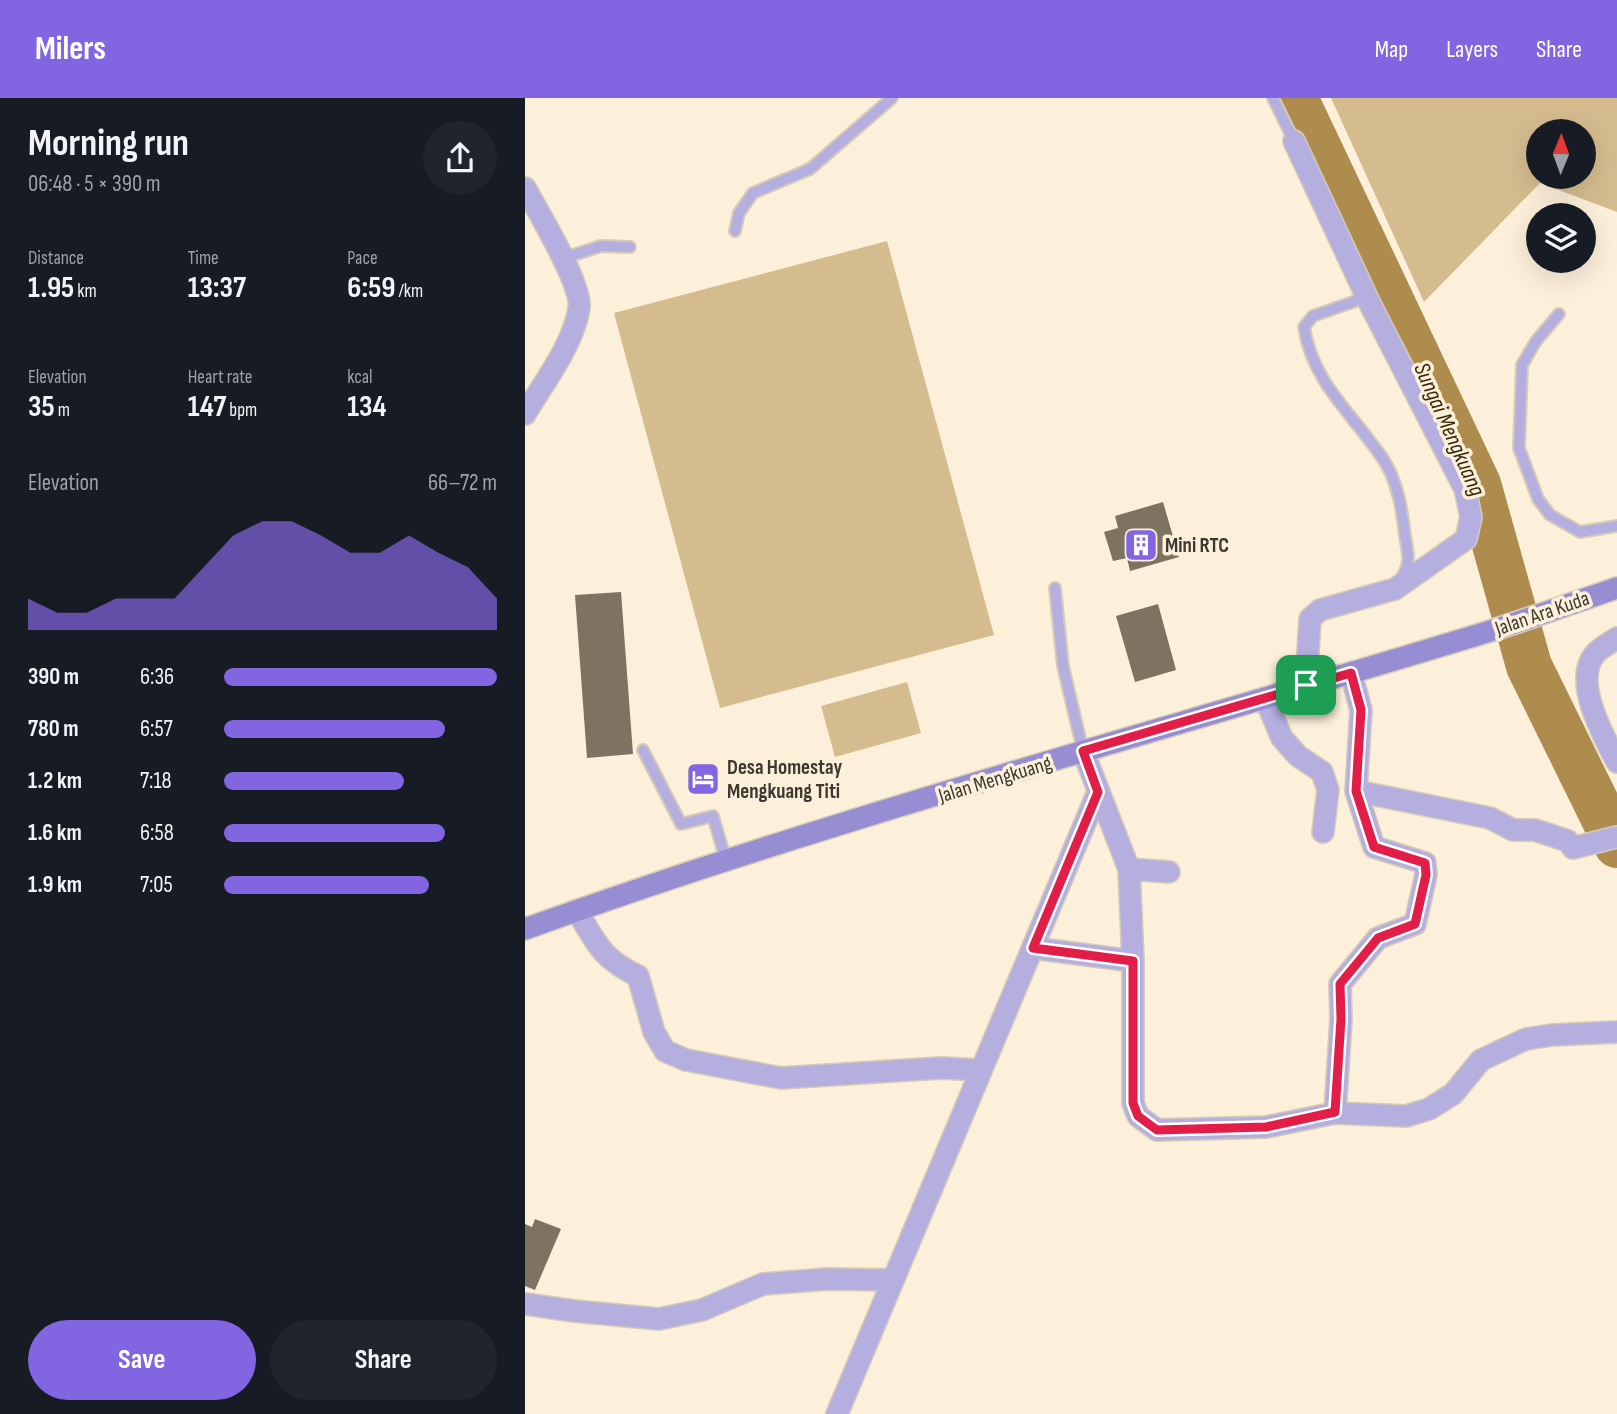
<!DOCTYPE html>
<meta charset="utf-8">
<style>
body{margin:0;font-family:"Sofia Sans Condensed",sans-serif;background:#20242c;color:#f1f3f6;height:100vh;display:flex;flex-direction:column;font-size:26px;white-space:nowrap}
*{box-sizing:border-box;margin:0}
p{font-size:23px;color:#9ea1a6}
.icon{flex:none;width:38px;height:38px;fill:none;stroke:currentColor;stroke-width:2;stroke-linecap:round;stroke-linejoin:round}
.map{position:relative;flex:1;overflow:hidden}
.panel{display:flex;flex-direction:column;background:#171b24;width:525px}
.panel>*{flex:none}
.needle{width:46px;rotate:1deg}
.controls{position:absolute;left:1001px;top:21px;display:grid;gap:14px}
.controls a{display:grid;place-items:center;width:70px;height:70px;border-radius:50%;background:#171b24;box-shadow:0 7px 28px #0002;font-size:35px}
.pin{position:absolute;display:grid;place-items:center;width:60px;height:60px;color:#fff;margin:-30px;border-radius:14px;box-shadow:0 4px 10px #0006}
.round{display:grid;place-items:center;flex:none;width:74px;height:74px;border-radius:37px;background:#20242c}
.summary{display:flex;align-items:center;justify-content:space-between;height:119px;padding:0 28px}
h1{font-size:38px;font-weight:700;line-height:52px}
.stats{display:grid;grid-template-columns:repeat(3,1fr);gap:10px;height:119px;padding:7px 28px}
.stats div{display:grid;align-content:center}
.stats b{font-size:30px;font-weight:700}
.stats small{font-size:19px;font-weight:400}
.stats p{font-size:19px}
.chart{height:196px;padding:14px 28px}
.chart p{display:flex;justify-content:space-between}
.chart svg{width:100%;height:126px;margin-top:7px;fill:#8165e1;opacity:.7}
.action{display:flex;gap:14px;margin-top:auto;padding:14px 28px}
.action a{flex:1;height:80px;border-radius:42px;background:#8165e1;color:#fff;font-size:28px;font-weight:700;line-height:80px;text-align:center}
.action a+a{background:#20242c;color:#f1f3f6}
ul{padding:0 28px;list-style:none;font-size:23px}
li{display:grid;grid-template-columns:112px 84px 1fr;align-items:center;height:52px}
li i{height:18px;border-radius:9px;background:#8165e1}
header{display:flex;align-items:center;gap:42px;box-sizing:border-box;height:98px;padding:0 35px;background:#8165e1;color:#fff}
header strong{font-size:33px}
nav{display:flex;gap:38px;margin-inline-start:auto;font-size:24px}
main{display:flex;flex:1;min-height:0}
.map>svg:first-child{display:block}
</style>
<header>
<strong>Milers</strong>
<nav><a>Map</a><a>Layers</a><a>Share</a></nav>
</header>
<main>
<section class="panel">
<div class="summary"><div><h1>Morning run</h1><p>06:48 · 5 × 390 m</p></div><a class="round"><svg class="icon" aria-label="share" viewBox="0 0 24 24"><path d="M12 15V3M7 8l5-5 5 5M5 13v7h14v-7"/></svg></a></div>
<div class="stats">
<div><p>Distance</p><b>1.95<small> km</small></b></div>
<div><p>Time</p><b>13:37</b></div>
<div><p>Pace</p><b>6:59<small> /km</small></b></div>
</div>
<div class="stats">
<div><p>Elevation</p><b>35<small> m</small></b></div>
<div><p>Heart rate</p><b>147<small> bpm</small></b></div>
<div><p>kcal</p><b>134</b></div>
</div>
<div class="chart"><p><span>Elevation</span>66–72 m</p>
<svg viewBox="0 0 160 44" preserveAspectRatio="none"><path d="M0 44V33L10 38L20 38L30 33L40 33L50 33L60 22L70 11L80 6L90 6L100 11L110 17L120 17L130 11L140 17L150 22L160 33V44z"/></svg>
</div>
<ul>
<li><b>390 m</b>6:36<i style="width:100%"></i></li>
<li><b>780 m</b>6:57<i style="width:81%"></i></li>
<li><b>1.2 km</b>7:18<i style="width:66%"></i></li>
<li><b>1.6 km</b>6:58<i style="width:81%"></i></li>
<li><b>1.9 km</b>7:05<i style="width:75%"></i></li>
</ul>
<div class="action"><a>Save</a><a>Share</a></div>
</section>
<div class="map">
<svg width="1092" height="1316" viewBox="0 0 1092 1316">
<rect width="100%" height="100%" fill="#fcf0da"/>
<path fill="#d5bc8f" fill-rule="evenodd" d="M806,0h286v114l-77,-29 -116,119zM1013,33h46v46h-46z
M362,143l107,394 -274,73 -106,-395z
M382,584l14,51 -86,24 -14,-51z"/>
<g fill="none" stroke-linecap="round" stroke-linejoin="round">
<path stroke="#ad8c4e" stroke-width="46" d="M770,0l183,386 51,182 88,179"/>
</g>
<path fill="#7e7360" d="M638,404l16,55 -49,14 -3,-13 -14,3 -9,-29 14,-4 -3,-12z
M96,494l12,162 -46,4 -12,-163z
M633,506l18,66 -41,12 -19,-66z
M10,1121l26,10 -26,61 -10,-4v-62l7,3z"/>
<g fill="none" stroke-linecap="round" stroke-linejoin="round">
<defs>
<path id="lane" d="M748,0l21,43
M210,133l4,-18 14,-20 57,-24 82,-71
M39,160l37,-12 29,1
M842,199l-54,19 -9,11c9,57 49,87 79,132 15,23 19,51 22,77 3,17 6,27 -3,41
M1034,216l-23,27 -14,24 -3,83 19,51 12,16 30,17 37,-6
M530,490l8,78 20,85
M118,652l38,74 32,-8 13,45"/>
<path id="street" d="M769,43l77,165 94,183 6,28 -5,22 -71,50 -75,21 -10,9 -4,66
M0,90c13,23 58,98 54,121 -7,38 -35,73 -54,105
M1092,540c-7,5 -17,10 -22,16 -23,27 9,83 22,108
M740,600l17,40 16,18 24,16 6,18 -5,42
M558,653l46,118 4,92v142l5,13 19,14 109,-3 69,-14 71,3 23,-7 24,-15 28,-34 45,-21 26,-4 65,-3
M831,693l134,27 23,12h22l33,11 5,7 44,-11
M604,771l40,3
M52,813c20,33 24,47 61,65l16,56 11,19 21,9 95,18 160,-10 40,2
M508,850l100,13
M810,1015l6,-94 -1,-35 38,-46 37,-14 11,-49 -1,-12 -51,-16 -18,-56 5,-81 -10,-37
M0,1206l49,7 85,8 43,-9 61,-26 65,-5 64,1
M312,1316l261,-622"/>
<path id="secondary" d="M0,831c308,-111 626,-195 939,-290 52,-15 102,-34 153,-51"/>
</defs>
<use href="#lane" stroke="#d6cbb8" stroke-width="14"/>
<use href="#street" stroke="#d6cbb8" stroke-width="24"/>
<use href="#secondary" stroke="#d6cbb8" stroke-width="24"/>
<use href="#lane" stroke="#b4afde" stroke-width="10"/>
<use href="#street" stroke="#b4afde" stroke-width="21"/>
<use href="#secondary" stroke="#978dd3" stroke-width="21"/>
</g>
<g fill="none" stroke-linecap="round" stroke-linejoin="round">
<defs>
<path id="route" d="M826,575l10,37 -5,81 18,56 51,16 1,12 -11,49 -37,14 -38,46 1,35 -6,93 -69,15 -109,3 -19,-14 -5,-13v-142l-100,-13 65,-156 -15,-41z"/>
</defs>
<use href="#route" stroke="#fff" stroke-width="14"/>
<use href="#route" stroke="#e11d48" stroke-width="9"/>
</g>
<defs>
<symbol id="building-square" viewBox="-11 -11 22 22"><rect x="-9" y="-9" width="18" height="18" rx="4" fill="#8165e1" stroke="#fcf0da"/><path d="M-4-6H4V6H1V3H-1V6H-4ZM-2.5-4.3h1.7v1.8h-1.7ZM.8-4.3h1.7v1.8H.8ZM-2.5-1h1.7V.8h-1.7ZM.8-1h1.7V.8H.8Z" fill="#fff"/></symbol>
<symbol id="hotel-square" viewBox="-11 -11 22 22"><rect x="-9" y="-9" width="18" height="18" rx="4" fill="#8165e1" stroke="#fcf0da"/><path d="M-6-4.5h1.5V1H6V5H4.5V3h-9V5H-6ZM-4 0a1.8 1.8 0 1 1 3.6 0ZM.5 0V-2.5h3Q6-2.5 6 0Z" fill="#fff"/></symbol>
</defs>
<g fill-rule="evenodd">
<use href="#building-square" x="597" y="428" width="38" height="38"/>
<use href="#hotel-square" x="159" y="662" width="38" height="38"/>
</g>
<g text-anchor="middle" stroke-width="7" stroke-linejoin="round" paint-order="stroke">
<g font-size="21" font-weight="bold" fill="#3d3930" stroke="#fcf0da" text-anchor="start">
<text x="640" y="454">Mini RTC</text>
<text x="202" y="676">Desa Homestay<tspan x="202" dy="24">Mengkuang Titi</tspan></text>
</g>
<g font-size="21" fill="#3d3930" stroke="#fcf0da">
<text transform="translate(1017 515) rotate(-19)" y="7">Jalan Ara Kuda</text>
<text transform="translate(470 681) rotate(-17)" y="7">Jalan Mengkuang</text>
</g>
<g font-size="23" font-style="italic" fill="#36270a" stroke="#fcf0da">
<text transform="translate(925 331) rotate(66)" y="8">Sungai Mengkuang</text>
</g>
</g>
</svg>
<div class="controls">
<a><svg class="needle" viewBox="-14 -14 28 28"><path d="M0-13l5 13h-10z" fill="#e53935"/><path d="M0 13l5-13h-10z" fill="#9ea1a6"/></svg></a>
<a><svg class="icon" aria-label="layers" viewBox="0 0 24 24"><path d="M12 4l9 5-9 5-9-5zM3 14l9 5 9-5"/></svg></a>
</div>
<div class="pin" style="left:781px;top:587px;background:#1e9e55"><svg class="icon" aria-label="arrive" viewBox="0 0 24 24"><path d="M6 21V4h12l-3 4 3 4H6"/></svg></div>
</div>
</main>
